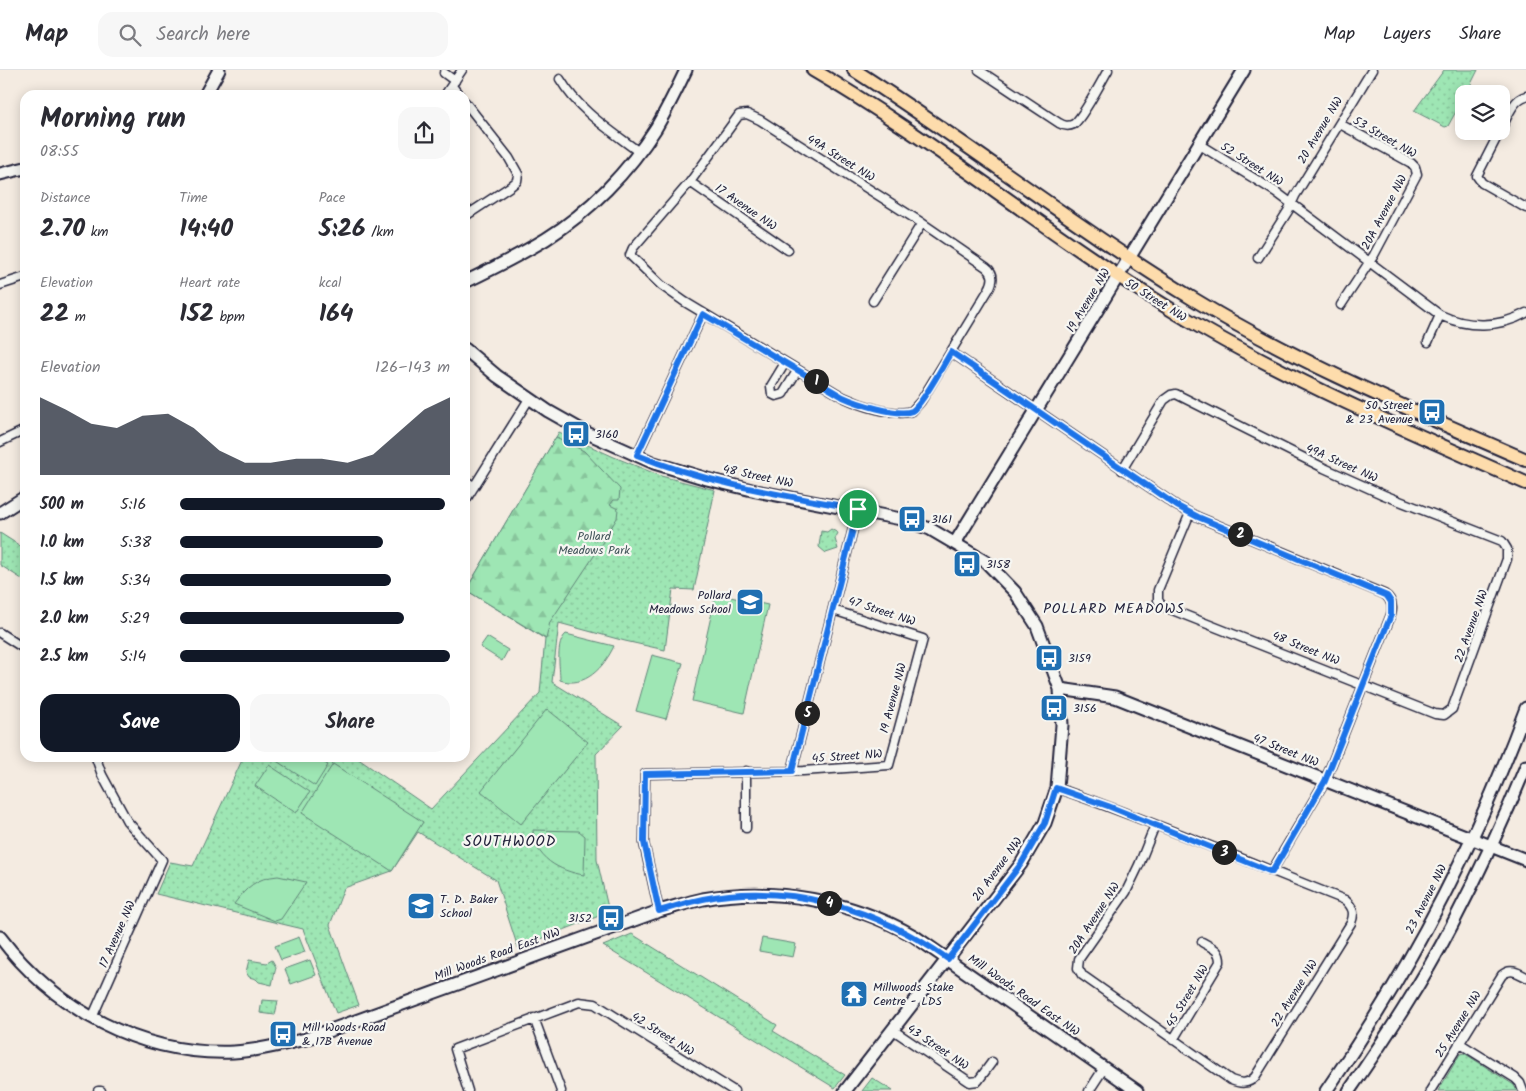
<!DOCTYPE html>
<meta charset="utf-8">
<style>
body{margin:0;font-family:Kalam,sans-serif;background:#f7f7f7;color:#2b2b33;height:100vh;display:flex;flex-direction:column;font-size:19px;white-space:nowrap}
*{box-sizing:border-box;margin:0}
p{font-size:16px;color:#7c7c81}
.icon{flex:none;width:28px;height:28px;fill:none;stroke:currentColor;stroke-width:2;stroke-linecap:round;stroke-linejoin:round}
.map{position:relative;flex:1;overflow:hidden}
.drawer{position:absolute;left:20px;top:20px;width:450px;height:672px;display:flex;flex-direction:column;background:#fff;border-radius:15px;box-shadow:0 2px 12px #0003}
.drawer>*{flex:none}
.buttons{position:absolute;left:1455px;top:15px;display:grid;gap:10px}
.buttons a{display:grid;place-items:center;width:55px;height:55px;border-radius:10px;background:#fff;box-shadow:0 2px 12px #0003;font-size:25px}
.pin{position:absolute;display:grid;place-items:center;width:42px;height:42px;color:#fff;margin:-21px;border:2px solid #fff;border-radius:50%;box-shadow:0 1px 5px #0007}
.km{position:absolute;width:25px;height:25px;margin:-12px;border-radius:50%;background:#222;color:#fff;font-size:14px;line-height:25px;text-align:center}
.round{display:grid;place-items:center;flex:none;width:52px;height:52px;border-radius:15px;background:#f7f7f7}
.headline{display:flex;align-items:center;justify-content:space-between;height:85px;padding:0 20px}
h1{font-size:28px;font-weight:700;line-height:38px}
.metrics{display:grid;grid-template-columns:repeat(3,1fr);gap:8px;height:85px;padding:5px 20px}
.metrics div{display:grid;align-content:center}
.metrics b{font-size:25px;font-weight:700}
.metrics small{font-size:14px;font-weight:400}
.metrics p{font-size:14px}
.chart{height:140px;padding:10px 20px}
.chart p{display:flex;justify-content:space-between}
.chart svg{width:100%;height:90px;margin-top:5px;fill:#111827;opacity:.7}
.primary-button{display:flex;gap:10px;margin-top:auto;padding:10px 20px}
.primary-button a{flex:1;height:58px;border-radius:15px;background:#111827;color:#fff;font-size:20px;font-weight:700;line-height:58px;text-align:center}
.primary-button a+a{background:#f7f7f7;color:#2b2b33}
ul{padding:0 20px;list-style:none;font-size:16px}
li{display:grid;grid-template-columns:80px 60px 1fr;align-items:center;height:38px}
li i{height:12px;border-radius:6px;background:#111827}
header{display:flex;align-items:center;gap:30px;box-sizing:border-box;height:70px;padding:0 25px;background:#fff;border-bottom:1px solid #e1e1e2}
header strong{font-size:24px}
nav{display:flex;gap:28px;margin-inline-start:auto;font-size:18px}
.search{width:350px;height:45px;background:#f7f7f7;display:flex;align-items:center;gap:12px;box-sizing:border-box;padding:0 18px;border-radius:15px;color:#7c7c81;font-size:19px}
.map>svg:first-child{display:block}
</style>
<header>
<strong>Map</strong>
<div class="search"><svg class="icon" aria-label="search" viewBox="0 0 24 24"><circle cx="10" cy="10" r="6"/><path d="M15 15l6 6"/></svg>Search here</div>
<nav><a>Map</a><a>Layers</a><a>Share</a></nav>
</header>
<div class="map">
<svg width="1526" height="1021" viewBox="0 0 1526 1021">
<defs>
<pattern id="green-dots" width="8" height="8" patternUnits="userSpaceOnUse" patternTransform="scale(1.25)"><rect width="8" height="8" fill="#9ee6b4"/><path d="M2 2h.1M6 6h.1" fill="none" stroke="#88c59c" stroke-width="1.8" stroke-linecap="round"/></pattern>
<pattern id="forest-firs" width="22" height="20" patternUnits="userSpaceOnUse" patternTransform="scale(1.25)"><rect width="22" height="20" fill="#9ee6b4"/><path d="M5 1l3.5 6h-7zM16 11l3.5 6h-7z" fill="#88c59c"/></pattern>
</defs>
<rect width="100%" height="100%" fill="#f4ebe1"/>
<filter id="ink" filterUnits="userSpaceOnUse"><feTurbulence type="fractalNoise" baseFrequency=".02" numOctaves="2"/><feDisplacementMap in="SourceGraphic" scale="10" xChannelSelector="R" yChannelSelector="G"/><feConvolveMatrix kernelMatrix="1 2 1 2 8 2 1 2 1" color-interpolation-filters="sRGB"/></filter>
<g filter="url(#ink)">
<path fill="url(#green-dots)" stroke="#608478" d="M1444,0h34l-12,24h-2v3l-16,29 -3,1 -31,-16z
M559,362l55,25 47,19 54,14 -21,100 -21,-1 -8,61 -40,-9 -66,-18 -7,59 71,44 -27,28 1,106 12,52 -91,36 -22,-68 -78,-48 -26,39 -48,17 -14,37 29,80 -23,8 -33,-84 -147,-35 14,-32 23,4 50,-108h114l74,51 109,-116 5,-54 -79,-49z
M831,459l7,4 -3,6 3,10 -12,4 -7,-6 2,-16 6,1z
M0,463l25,16v32l-25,-16z
M632,864l145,91 -4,6 72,44 -10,13 -232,-142z
M249,890l18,3 5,-3 4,7 -4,18 -13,-3 -3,-3 -7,-2 -3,-5z
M262,930l16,1 -3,14 -15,-2z
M1464,983l50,32 3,6h-79l22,-37z
M872,1008l21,13h-31z"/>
<path fill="url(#forest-firs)" stroke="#608478" d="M556,367l28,14 36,38 -1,11h-5l-4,5 8,4 -1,9 -21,35 -46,69 -4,17 -80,-49z"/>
<path fill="#9ee6b4" stroke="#608478" d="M716,524l52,11 -24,108 -52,-12z
M566,564l48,12c-10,21 -29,43 -54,34 0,-14 -5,-36 6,-46z
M487,567l21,13 -6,11 -22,-14z
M652,585l31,8 -17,56 -30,-8z
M547,639l41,33 -67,82 -40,-33z
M272,688h44l12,7 -13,21z
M333,694l90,58 -31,49 -90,-58z
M269,695l41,27 -14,21 -41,-27z
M533,760l46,1 6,5 -1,39c-25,-4 -50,-17 -51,-45z
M278,806l28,6 -25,37 -6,2 -41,-17c13,-17 22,-26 44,-28z
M299,867l6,15 -24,8 -6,-14z
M762,868l34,6 -3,13 -34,-6z
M310,890l6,15 -25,9 -6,-15z"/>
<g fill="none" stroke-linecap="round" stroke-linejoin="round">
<defs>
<path id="street" d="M979,0l80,53c5,3 9,4 15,1 8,-6 28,-43 34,-54
M444,3l11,8
M560,9c19,32 50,51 79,73
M452,16l7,9
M445,25l17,-25
M465,32l44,56 9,16 -1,7 -6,5 -44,29
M747,44l13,6 162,103 64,44c8,6 8,13 3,22l-68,112 -9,10c-18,6 -52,-6 -69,-14l-158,-95 -24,-17 -31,-30 3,-7 57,-66 49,-67z
M1340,54l71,39 4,4 2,7 -43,81 -33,50
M1501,59c6,-11 12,-30 25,-33
M1500,61l-23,45 5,7 44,25
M1200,75l76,47 164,123c28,13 59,13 86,-2
M690,112l98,68
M1258,188l30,-47 7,-15 77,-126
M0,215l25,-8
M873,231l49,-78
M1428,272l12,-27
M951,282l226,154 21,11 186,77c8,5 9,13 7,21l-66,166 -53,90
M785,293l-14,23 1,8 4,2 7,-2 14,-23
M0,372l25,-12
M637,385l66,-141
M1122,400l42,-70 7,-5 5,-1 148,74 60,27 118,46 5,8v10l-55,150 -8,6 -9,-1 -273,-108 -4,-6v-10l32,-77
M465,410l9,7
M465,431l64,-102
M0,563l25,16
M792,701l66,-262
M1057,718c97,34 192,74 288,112 8,7 10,13 6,23l-96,154c-7,7 -14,7 -24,3l-149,-105 -4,-7 1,-9 47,-67 13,-27 16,-40
M746,758v-57
M659,841l-15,-68 1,-69 158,-3 86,-6 34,-126 -90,-29
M92,948l70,-158 -35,-39 -25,-46 -6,-17
M534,948l27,73
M893,960l77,52 8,-1 14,-19
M1173,970l47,-78c0,-13 -8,-14 -18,-20
M1459,973l56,35 5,5 3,8
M98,1021h3
M468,1021l-13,-42 124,-47 16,2 139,87
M1089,1021l15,-23
M1430,1021l72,-116c8,-7 15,-3 24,2"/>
<path id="secondary" d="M205,25l14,-25
M0,104l25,-6
M465,212c27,-13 55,-27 81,-43 43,-27 83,-68 110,-111 11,-19 21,-39 30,-58
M465,279l32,27 51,35 39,22 67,30 53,16 49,12 145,28 29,10 56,33 29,30 22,34 23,63 2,36 -5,63 -12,35 -24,41 -176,227
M0,443l25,-16
M955,473l289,-473
M1060,619l55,8 411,163
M0,867c55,73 142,119 234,115 24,-1 49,-8 72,-13l353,-128c15,-4 30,-9 44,-12 72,-13 149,2 211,37l223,155
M1326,1021c83,-119 150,-248 200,-383
M1349,1021c37,-54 73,-108 103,-166 27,-52 52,-105 74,-159"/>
<path id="primary" d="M813,0c126,73 238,167 362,242 112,68 232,118 351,171
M854,0c116,74 224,159 341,230 105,64 219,111 331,160"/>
</defs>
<use href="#street" stroke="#22223b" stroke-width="11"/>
<use href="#secondary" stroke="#22223b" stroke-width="15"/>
<use href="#primary" stroke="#22223b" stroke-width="16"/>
<use href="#street" stroke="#f6f6f2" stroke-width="8"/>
<use href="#secondary" stroke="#f6f6f2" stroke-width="11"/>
<use href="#primary" stroke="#fddcac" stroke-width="12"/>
</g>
</g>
<g fill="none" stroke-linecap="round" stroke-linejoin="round" filter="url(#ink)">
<defs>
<path id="route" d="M703,244l140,83c13,6 55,20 69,14 10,-6 32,-47 39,-59l226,154 21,11 189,79 4,6v13l-66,166 -53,91 -164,-66 -52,-18 -11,35 -24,41 -73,95c-70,-50 -159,-77 -245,-60 -15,3 -29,8 -44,12l-15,-69 1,-68 147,-3 66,-262c-75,-14 -150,-25 -221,-54z"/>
</defs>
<use href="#route" stroke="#fff" stroke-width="10"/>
<use href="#route" stroke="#1a73e8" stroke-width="6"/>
</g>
<defs>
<symbol id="bus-square" viewBox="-11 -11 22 22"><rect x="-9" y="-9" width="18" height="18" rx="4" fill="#1f6fb2" stroke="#f6f6f2"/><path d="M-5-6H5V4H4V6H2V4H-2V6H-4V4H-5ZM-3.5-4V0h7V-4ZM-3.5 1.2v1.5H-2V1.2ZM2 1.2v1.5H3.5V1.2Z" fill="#fff"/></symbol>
<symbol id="school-square" viewBox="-11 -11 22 22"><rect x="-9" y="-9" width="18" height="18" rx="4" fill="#1f6fb2" stroke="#f6f6f2"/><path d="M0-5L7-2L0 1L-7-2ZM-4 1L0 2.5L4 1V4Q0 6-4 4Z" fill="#fff"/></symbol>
<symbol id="temple-square" viewBox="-11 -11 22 22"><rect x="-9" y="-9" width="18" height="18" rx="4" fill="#1f6fb2" stroke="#f6f6f2"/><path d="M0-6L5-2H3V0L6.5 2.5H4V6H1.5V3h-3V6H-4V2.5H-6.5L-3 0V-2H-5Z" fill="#fff"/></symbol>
</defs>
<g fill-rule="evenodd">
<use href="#bus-square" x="1416" y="326" width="32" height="32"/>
<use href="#bus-square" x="560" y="348" width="32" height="32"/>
<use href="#bus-square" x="896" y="433" width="32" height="32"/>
<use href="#bus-square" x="951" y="478" width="32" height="32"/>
<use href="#school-square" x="734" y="516" width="32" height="32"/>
<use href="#bus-square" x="1033" y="572" width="32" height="32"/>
<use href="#bus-square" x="1038" y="622" width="32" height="32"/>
<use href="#school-square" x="405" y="820" width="32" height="32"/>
<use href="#bus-square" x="595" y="832" width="32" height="32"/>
<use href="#temple-square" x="838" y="908" width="32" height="32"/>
<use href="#bus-square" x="267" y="948" width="32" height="32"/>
</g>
<g text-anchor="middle" stroke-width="4.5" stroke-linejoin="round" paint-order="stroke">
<g font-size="12" fill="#22223b" stroke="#f6f6f2">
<text transform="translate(1320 60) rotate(-59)" y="4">20 Avenue NW</text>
<text transform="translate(1385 67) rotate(30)" y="4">53 Street NW</text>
<text transform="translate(841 88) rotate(32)" y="4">49A Street NW</text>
<text transform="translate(1252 94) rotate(32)" y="4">52 Street NW</text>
<text transform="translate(746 137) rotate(35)" y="4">17 Avenue NW</text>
<text transform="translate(1384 142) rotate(-62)" y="4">20A Avenue NW</text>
<text transform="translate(1088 230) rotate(-59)" y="4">19 Avenue NW</text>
<text transform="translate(1156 230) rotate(32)" y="4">50 Street NW</text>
<text transform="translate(1342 393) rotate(24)" y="4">49A Street NW</text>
<text transform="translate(758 406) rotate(12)" y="4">48 Street NW</text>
<text transform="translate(882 541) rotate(18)" y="4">47 Street NW</text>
<text transform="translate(1471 556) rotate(-70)" y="4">22 Avenue NW</text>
<text transform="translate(1306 578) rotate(22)" y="4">48 Street NW</text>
<text transform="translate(893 628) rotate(-75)" y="4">19 Avenue NW</text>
<text transform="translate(1286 680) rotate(22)" y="4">47 Street NW</text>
<text transform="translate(847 686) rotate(-4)" y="4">45 Street NW</text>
<text transform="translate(997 799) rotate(-54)" y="4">20 Avenue NW</text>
<text transform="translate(1426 829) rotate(-63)" y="4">23 Avenue NW</text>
<text transform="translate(1094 848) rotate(-57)" y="4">20A Avenue NW</text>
<text transform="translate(117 864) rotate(-66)" y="4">17 Avenue NW</text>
<text transform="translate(497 884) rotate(-20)" y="4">Mill Woods Road East NW</text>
<text transform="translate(1294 923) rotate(-58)" y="4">22 Avenue NW</text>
<text transform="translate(1024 925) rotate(35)" y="4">Mill Woods Road East NW</text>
<text transform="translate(1187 926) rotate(-59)" y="4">45 Street NW</text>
<text transform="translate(1458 954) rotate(-58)" y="4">25 Avenue NW</text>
<text transform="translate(663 964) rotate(32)" y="4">42 Street NW</text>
<text transform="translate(938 977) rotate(34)" y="4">43 Street NW</text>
</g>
<g font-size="12" fill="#22223b" stroke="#f6f6f2" text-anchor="start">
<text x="1413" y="339" text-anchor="end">50 Street<tspan x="1413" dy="14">&amp; 23 Avenue</tspan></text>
<text x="595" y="368">3160</text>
<text x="931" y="453">3161</text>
<text x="986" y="498">3158</text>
<text x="731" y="529" text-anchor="end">Pollard<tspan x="731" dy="14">Meadows School</tspan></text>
<text x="1068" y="592">3159</text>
<text x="1073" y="642">3156</text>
<text x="440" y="833">T. D. Baker<tspan x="440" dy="14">School</tspan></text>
<text x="592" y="852" text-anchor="end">3152</text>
<text x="873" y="921">Millwoods Stake<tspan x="873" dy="14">Centre - LDS</tspan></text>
<text x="302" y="961">Mill Woods Road<tspan x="302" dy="14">&amp; 17B Avenue</tspan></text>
</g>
<g font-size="12" fill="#415359" stroke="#f6f6f2">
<text x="594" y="470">Pollard<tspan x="594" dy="14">Meadows Park</tspan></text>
</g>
<g font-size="14" letter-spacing="1" fill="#22223b" stroke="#f6f6f2">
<text x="1114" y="543">POLLARD MEADOWS</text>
</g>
<g font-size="15" letter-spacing="1" fill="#22223b" stroke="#f6f6f2">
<text x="510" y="776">SOUTHWOOD</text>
</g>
</g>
</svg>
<div class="buttons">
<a><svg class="icon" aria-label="layers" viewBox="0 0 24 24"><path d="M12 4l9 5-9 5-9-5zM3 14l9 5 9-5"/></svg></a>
</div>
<div class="pin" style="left:858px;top:439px;background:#1e9e55"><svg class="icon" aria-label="arrive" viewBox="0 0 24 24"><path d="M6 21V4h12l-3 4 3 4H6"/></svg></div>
<b class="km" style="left:816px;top:311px">1</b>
<b class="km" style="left:1240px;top:464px">2</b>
<b class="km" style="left:1224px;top:782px">3</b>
<b class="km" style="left:829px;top:833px">4</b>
<b class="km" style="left:807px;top:643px">5</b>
<section class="drawer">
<div class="headline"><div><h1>Morning run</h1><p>08:55</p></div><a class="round"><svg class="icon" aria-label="share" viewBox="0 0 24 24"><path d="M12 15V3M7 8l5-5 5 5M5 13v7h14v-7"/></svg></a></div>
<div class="metrics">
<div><p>Distance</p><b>2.70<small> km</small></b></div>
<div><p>Time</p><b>14:40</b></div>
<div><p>Pace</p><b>5:26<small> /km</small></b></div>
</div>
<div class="metrics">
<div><p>Elevation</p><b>22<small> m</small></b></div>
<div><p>Heart rate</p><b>152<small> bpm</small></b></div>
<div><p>kcal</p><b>164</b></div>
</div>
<div class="chart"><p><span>Elevation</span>126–143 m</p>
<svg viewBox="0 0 160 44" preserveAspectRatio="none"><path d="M0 44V6L10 12L20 19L30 21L40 15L50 14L60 21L70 32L80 38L90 38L100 36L110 36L120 38L130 34L140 23L150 12L160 6V44z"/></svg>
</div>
<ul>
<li><b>500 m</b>5:16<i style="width:98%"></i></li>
<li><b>1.0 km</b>5:38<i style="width:75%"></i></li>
<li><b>1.5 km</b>5:34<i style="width:78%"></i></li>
<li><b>2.0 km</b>5:29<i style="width:83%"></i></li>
<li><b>2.5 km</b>5:14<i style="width:100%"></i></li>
</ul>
<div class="primary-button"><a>Save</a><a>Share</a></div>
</section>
</div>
